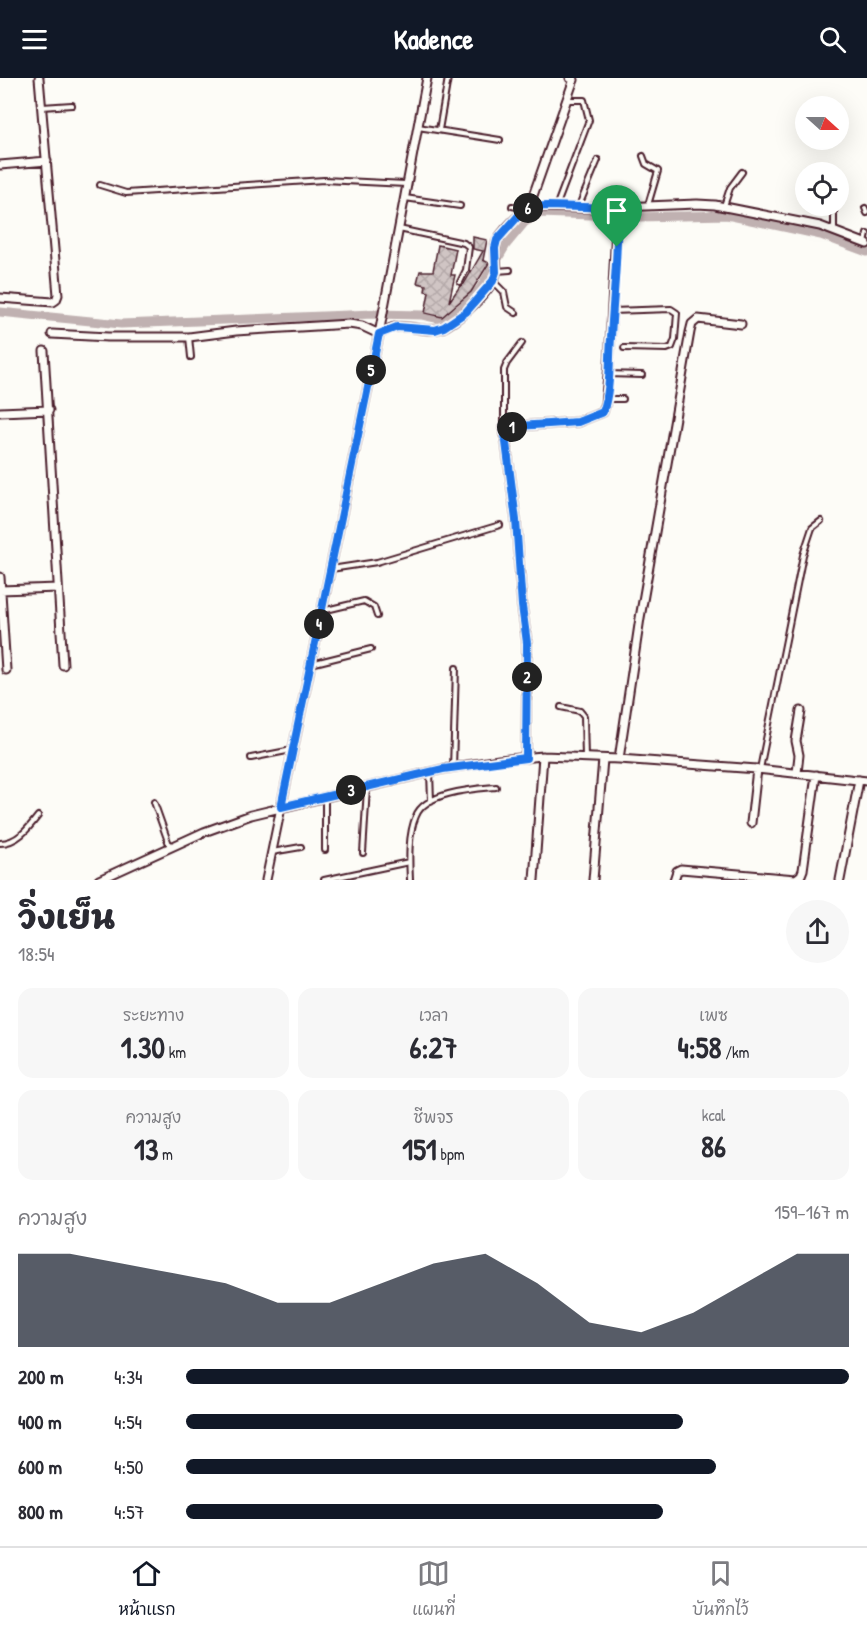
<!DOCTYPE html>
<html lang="th">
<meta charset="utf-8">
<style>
body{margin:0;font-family:"Patrick Hand","Playpen Sans Thai",sans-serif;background:#f7f7f7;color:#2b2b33;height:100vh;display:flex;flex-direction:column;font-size:22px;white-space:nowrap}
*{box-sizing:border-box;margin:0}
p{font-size:20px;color:#7c7c81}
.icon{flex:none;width:33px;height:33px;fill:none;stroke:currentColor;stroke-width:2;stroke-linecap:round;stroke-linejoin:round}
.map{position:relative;height:802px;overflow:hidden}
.panel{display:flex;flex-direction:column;background:#fff;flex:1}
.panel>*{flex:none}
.needle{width:39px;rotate:111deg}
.controls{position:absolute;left:795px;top:18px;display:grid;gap:12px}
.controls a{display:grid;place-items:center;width:54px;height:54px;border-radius:50%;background:#fff;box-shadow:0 6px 24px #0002;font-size:30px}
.pin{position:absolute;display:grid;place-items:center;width:51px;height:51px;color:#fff;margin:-62px -26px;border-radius:50% 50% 50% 0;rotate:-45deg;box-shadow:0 0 6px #0007}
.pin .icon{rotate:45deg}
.km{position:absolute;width:30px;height:30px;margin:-15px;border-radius:50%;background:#222;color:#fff;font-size:16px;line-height:30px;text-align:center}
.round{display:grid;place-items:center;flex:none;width:63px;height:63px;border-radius:32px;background:#f7f7f7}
.head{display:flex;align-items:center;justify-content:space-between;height:102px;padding:0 18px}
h1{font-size:33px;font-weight:800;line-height:45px}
.figures{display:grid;grid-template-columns:repeat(3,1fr);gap:9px;height:102px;padding:6px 18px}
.figures div{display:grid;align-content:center;border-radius:15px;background:#f7f7f7;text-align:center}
.figures b{font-size:30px;font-weight:800}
.figures small{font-size:16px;font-weight:400}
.figures p{font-size:16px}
.chart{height:168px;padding:12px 18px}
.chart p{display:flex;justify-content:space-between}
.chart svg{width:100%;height:108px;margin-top:6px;fill:#111827;opacity:.7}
ul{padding:0 18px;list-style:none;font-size:20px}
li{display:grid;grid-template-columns:96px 72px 1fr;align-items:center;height:45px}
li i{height:15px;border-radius:8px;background:#111827}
header{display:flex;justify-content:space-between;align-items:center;height:78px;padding:0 18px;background:#111827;color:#fff;font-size:27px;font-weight:800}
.menu{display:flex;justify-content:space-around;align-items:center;height:84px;border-top:2px solid #e1e1e2;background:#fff;font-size:16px;color:#7c7c81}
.menu a{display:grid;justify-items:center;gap:3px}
.menu .selected{color:#111827}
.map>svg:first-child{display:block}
</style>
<header><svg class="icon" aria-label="menu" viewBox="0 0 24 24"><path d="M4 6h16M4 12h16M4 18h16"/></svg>Kadence<svg class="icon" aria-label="search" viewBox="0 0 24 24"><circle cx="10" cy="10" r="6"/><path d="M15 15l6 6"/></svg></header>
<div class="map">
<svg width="867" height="802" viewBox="0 0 867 802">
<defs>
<pattern id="building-cross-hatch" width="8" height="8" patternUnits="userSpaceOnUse" patternTransform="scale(1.5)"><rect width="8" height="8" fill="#d0c5c4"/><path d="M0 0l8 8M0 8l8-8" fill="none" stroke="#b4a9a9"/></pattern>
</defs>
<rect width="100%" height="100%" fill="#fdfcf7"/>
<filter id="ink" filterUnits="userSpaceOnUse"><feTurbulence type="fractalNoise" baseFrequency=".0167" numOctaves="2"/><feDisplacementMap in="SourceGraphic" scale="12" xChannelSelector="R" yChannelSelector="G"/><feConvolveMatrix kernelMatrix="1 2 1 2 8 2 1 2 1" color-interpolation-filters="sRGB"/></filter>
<g filter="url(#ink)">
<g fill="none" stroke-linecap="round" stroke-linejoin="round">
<path stroke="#c0b1b1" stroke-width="9" d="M0,234l121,12 253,-10 48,1 23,5 15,-11 20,-20 26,-44 19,-23 16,-9 98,4 88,-2 94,20 46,17"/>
</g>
<path fill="url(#building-cross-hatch)" stroke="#4a1f2b" stroke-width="1.5" d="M473,159l14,3 -4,20 6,3 -18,29 -29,25 -17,-4 4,-21 -4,-1 1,-6 -9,-2 3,-12h13l5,-26 18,4 -5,26h4l-6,27 11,-16 4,-2 19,-33 -10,-2z"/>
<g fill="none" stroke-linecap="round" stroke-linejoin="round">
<defs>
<path id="lane" d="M42,29l30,-2
M418,49l82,13
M439,52l9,-52
M643,78l3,8 12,7 -10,34
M100,107l26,8 198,-13 82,4
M405,120l55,8
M512,128l14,3
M724,128l6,-18 12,-16
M834,128v25
M556,129l33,-87 -5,-20h-17
M578,130l20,-48
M865,130l2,5
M399,151l65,14 5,4 -3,23 -6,12
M865,165l2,-9
M497,193l13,-1
M493,203l11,11 3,15 9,6
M612,233l59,-2 6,4 -2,26 -3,8 -5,2 -43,-1
M189,259l2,20
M608,296l34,1
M606,321h17
M504,348v-56l3,-7 15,-20
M331,491l46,-7 123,-37
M322,533l42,-10 10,6 3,9
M311,586l60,-15
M561,629l19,4 4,5 1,42
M251,680l41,-8
M453,690l3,-100
M760,691l43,-214 9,-27 9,-7
M430,694l1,29
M325,719v53
M154,724l16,45
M0,765c17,0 28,-14 38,-27
M272,774l29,-5
M363,775l4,-65
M324,802l85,-18
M410,802c-1,-20 -2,-46 6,-64 9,-24 58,-27 80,-29"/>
<path id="street" d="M0,87l47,-4
M529,129l44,-125 1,-2 -4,-2
M0,220l53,4 3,-2 2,-5 -19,-217
M52,256l56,3h81l47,-6 113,-7 13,2 17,8c5,-3 11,-6 17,-7 16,-2 35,8 50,-1 17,-10 45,-34 50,-53 3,-11 -4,-22 1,-32 7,-13 21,-25 32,-34l66,1 102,-4 18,1 105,21 47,18
M44,273l19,314
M0,334l49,-2
M0,499l6,93
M0,512l58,-2
M526,680l1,-115 -5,-37 -6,-86 -12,-93 74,-5 25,-10 2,-7 4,-39 8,-158
M619,681l21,-141 50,-286 2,-8 6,-5 43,5
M797,695l2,-18 -3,-14 5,-30
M751,745l6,-54
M99,802l105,-48 47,-17 192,-46 56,-9 44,-4 76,3 138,10 110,12
M266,802l113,-546 48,-256
M534,802l9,-124
M593,802l10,-121
M674,802l3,-9 4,-2 115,10 5,-4 2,-5 13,-95
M840,802l19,-100"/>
</defs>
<use href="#lane" stroke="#4a1f2b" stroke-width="8"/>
<use href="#street" stroke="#4a1f2b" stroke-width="11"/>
<use href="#lane" stroke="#fdfcf7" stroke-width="4"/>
<use href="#street" stroke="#fdfcf7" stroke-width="7"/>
</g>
</g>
<g fill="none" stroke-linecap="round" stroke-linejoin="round" filter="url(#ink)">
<defs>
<path id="route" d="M547,128l70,2c2,43 -4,87 -6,130 -2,24 0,52 -8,74l-25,10 -74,5 12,93 6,86 5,37 -1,115 -83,11 -162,38 98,-473 18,-7 38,3 9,-3 22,-15 27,-31 3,-9 -1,-24 2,-8 24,-27 8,-6z"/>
</defs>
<use href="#route" stroke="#fff" stroke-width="12"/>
<use href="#route" stroke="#1a73e8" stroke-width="8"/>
</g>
</svg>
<div class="controls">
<a><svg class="needle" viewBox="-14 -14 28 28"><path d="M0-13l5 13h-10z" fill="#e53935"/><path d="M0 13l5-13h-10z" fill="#7c7c81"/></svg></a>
<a><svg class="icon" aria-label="locate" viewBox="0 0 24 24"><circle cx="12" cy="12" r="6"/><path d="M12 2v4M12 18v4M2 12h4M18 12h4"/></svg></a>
</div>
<div class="pin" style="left:617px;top:169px;background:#1e9e55"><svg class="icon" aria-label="arrive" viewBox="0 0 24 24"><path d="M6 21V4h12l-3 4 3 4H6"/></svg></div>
<b class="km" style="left:512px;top:349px">1</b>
<b class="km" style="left:527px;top:599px">2</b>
<b class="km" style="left:351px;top:712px">3</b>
<b class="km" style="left:319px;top:546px">4</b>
<b class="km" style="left:371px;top:292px">5</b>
<b class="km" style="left:528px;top:130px">6</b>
</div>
<section class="panel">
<div class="head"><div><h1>วิ่งเย็น</h1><p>18:54</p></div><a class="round"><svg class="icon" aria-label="share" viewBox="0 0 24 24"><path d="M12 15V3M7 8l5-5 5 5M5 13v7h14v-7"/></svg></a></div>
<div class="figures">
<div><p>ระยะทาง</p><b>1.30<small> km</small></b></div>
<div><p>เวลา</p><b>6:27</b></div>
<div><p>เพซ</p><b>4:58<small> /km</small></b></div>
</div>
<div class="figures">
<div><p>ความสูง</p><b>13<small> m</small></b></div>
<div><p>ชีพจร</p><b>151<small> bpm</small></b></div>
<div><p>kcal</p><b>86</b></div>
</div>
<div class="chart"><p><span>ความสูง</span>159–167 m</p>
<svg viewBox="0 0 160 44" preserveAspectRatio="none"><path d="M0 44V6L10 6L20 10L30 14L40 18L50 26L60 26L70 18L80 10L90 6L100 18L110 34L120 38L130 30L140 18L150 6L160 6V44z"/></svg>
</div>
<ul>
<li><b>200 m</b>4:34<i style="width:100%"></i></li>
<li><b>400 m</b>4:54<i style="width:75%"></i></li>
<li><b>600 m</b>4:50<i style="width:80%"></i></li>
<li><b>800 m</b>4:57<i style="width:72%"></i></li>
</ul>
</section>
<nav class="menu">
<a class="selected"><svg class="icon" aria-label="home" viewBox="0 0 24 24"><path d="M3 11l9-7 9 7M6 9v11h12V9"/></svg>หน้าแรก</a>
<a><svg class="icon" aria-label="map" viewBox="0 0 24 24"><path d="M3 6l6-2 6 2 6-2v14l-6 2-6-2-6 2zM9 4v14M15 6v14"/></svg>แผนที่</a>
<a><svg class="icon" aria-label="saved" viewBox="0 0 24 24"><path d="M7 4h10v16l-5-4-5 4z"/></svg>บันทึกไว้</a>
</nav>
